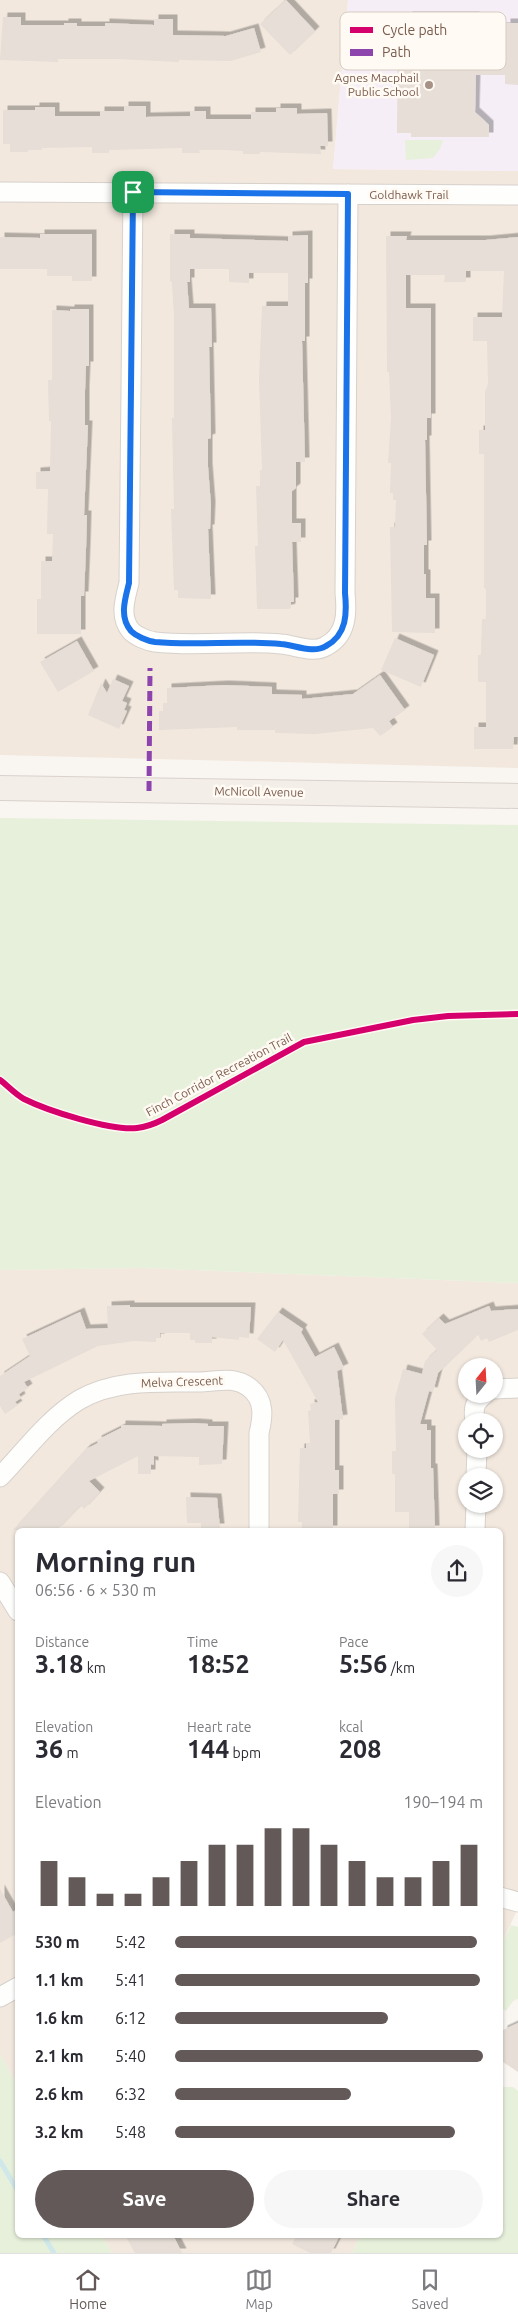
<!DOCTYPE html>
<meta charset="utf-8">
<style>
body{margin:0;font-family:Ubuntu,sans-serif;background:#f7f7f7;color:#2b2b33;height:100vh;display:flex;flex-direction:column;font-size:19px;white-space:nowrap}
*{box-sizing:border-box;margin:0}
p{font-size:16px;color:#7c7c81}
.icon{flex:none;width:28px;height:28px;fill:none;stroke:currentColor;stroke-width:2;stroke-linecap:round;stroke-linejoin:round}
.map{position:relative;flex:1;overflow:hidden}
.drawer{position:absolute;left:15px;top:1528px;width:488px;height:710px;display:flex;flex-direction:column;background:#fff;border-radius:8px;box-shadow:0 1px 4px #0004}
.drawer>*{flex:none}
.needle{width:32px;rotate:18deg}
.tools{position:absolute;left:458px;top:1358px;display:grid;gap:10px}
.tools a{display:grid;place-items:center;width:45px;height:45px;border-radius:50%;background:#fff;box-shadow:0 1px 4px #0004;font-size:25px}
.pin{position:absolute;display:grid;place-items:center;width:42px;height:42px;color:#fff;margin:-21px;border-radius:10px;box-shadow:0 2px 8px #0006}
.round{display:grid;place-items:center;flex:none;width:52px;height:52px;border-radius:26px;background:#f7f7f7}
.head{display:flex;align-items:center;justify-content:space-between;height:85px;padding:0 20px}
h1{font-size:28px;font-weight:600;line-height:38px}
.figures{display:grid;grid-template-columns:repeat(3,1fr);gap:8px;height:85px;padding:5px 20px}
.figures div{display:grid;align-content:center}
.figures b{font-size:25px;font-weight:600}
.figures small{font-size:14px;font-weight:400}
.figures p{font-size:14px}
.chart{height:140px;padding:10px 20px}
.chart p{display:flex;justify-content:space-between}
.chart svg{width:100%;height:90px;margin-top:5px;stroke:#625958;stroke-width:6}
.cta{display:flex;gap:10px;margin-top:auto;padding:10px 20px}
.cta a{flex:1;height:58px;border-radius:30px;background:#625958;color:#fff;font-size:20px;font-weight:600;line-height:58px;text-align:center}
.cta a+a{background:#f7f7f7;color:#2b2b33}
ul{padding:0 20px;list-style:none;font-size:16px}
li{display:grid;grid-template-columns:80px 60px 1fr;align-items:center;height:38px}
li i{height:12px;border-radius:6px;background:#625958}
.dock{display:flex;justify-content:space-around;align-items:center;height:70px;border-top:1px solid #e1e1e2;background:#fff;font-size:14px;color:#7c7c81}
.dock a{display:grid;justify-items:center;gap:2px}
.dock .selected{color:#625958}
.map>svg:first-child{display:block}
</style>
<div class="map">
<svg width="518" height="2253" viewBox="0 0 518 2253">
<defs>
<filter id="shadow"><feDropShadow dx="4.5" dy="-4.5" stdDeviation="0" flood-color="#0004"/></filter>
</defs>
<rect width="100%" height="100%" fill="#f9f5f0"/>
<path fill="#f2e8de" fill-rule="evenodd" d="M0,0h348l-15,169 185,2v597l-518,-13z
M143,1268l375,15v625l-18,40v-418h-482l-1,555 -17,-31v-784zM466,1366h28v28h-28zM466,1421h28v28h-28zM466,1476h28v28h-28z
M102,2235h259l-9,18h-240z"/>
<path fill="#f6eef6" d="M348,0h170v171l-185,-2z"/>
<path fill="#e7f0db" d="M405,140h38l-3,9 -7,9 -27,2z
M0,818l518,7v458l-375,-15 -143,2z
M511,1925l7,2v72l-5,2 -7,10 -6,-4v-59z
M0,2054l17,31 1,150h84l10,18h-112z
M500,2087h13l5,4v162h-166l9,-18h139z"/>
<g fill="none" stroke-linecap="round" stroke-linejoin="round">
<path stroke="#d0e8ea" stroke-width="5" d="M0,2161l18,30
M43,2235l11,18"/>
</g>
<path fill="#e6ded7" filter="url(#shadow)" d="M286,0l29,31 -25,24 -30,-31z
M408,16h67v11h31v-4h12v62l-13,-1v-9h-29l-1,37 14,13v12h-78v-4h-14l1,-107 10,1z
M3,17h18v8h43v-2h13v3h28v-3l49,2v-6h19v16l53,1 28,-8 7,24 -30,9 -52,-1v2l-62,-3h-59v3l-58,-2z
M124,106h22v11l44,-1v-5h16v8h45v-7h25v-4h21v6l30,-1 1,33h-8l1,8 -61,-2v2h-17v-3l-18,-1h-26l1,3h-18v-5l-73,2v3h-17v-6l-50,1v2h-14v2h-18v-8h-7v-34h32v-3h20v9h45v-5h24z
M40,234h52v47h-20v-5h-25v-7h-47v-32l40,1z
M170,234h20v4l98,3v-5l20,-1v48h-3v58h-3l3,121h-9v26l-4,3v32h9v19h-9l2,60h-3v6l-3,1h-31l-2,-63h3l-2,-60h4v-16h2l-3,-91 3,-73h26v-33h-39v10l-20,-1v-13h-39v13h-3l2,26h22l1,39h-3l2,91 -3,1v28l3,39 -1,23h-2l3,70 -33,-1v-8h-4l-3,-81h3l-2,-91h2v-102l-2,-34 -2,-1z
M386,236h21l-1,4h80l32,-3v500h-4l-1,12h-39v-22h12v-45h-8v-27h3l1,-36h4v-30l-2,-1v-134h-5v-24h6v-38l3,-8 -1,-43h-14v-24h29l2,-46h-38v11h-22l1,-7h-39v33h25v110h-4v22h-2l2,105h-3v29h2v24h9v35l-43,-1 -2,-105h5l1,-27h-3v-7h-3l1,-30h-3l3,-45 -2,-46h-2z
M70,309h19v57h-3l-1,24v35h3l-4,90h3l-1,33 -2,48h-3v38h-44v-35h4v-38h11l1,-27h-6l1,-45h-12v-17l14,-1 1,-50h-2l-1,-41h4v-70l18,1z
M395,638l39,17 -13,32 -40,-17z
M77,641l17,30 -36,21 -18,-30z
M380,675l25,35 -16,11 4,6 -13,9 -7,-8 -58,6 -40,-1v-3h-38v-3l-78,3v-19h4v-8h4v-15l57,-3 48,2v7l30,1v4l51,-5z
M113,679l16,7 -7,15 5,2 -3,7 3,1 -8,18 -31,-14 13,-32 6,10z
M130,1305v2h121l-2,31 -10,-1v3l-27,-3v6h-17v-3h-5v-7h-30v5h-4v4l-22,-1 -36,5 -74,36 4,6 -9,6 2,4 -6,4 3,3 -13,9 -5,-8v-30l30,-20 -8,-17 58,-27 6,17 22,-1 -1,-22z
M489,1306l2,5 27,-2v21l-29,12 -2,-4 -6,3 -3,-7 -40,39 -5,19 -4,-1 -9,33h7v6h4v38h2l2,62h-26v-18h-14v-38h-3v-23h4l-1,-53 8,-29 19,5 3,-13 12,-11 -15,-16 17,-16 6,6z
M278,1312l25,17 -2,3 14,25 19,-10 10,21 -7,3 6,48 -8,1v50h4v24h-6v36h-26l-5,-2v-6h-4l2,-74h6v-5h4l-2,-32 3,-1 -1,-6 8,-2 -35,-62 -8,12 -18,-13z
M194,1423l14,1v2h16l-2,38 -23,1v-8l-45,-1v9l-3,-1v10h-13v-18l-49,25 11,11 -16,17 -3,-4 -24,25h-44l73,-81 12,-6 -1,-3 24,-12v-3l41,1v-2z
M186,1497l31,1 3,30h-19v-5h-14z
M0,1889l13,23 5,-3v24l-18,10z
M518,2023v49l-18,-12 3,-30z
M125,2235h48l9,18h-47z
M297,2235h43l-9,18h-21l-18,-9z"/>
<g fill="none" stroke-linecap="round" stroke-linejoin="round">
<defs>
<path id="minor" d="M0,192l518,3
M133,193l-4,390c-4,16 -10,34 2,48 5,5 16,10 24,11 41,5 84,-2 126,2 14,1 32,10 45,2 21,-11 21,-33 19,-53l3,-399
M494,1389l24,-1
M475,1421c-2,-13 -1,-18 10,-27
M476,1476l1,-27
M0,1477c25,-26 48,-58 79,-77 36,-21 79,-18 119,-18 19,0 35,-7 52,6 15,12 13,29 9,45v97
M475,1530l1,-26
M0,1582l18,29
M500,1897l18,5
M0,1997l18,-10"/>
<path id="major" d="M0,788l518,8"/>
</defs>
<use href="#minor" stroke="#d7d1cb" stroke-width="21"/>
<use href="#major" stroke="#dad1cc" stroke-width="26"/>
<use href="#minor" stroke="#fefefd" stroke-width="19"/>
<use href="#major" stroke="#f3eee8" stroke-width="24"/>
<path stroke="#8e44ad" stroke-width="5" stroke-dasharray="10 5" stroke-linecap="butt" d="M149,791l1,-123"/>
<defs>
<path id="cycleway" d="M133,193l-4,390c-4,16 -10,34 2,48 5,5 16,10 24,11 41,5 84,-2 126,2 14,1 32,10 45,2 21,-11 21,-33 19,-53l3,-399
M0,1080c8,6 16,15 24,19 24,12 87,32 113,29 9,-1 17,-4 25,-8l142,-78 109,-22 35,-4 70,-2"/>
</defs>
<use href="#cycleway" stroke="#fffaf3" stroke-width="9"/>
<use href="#cycleway" stroke="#d6006c" stroke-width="6"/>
</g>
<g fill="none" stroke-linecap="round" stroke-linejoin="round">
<defs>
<path id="route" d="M133,192l215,2 -3,399c2,20 2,42 -19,53 -13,8 -31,-1 -45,-2 -42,-4 -85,2 -126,-2 -8,-1 -19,-6 -24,-11 -12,-14 -6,-32 -2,-48z"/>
</defs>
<use href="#route" stroke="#fff" stroke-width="10"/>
<use href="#route" stroke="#1a73e8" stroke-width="6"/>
</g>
<circle fill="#a69286" stroke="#fffaf3" stroke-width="2" cx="429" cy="85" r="5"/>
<g text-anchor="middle" stroke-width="5" stroke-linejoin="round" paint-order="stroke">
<g font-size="12" fill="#7a5c4d" stroke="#fffaf3" text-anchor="end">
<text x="419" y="82">Agnes Macphail<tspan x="419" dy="14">Public School</tspan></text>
</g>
<g font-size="12" fill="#7a5c4d" stroke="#fffaf3">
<text x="409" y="199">Goldhawk Trail</text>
<text transform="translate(259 792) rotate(1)" y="4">McNicoll Avenue</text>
<text transform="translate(219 1075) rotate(-28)" y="4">Finch Corridor Recreation Trail</text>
<text transform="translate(182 1382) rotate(-2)" y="4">Melva Crescent</text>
</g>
</g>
<rect x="340" y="12" width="166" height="58" rx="8" fill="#fffaf3" stroke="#d7cbc1" stroke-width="1"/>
<rect x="350" y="27" width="23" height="6" fill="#d6006c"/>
<rect x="350" y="49" width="23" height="7" fill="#8e44ad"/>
<g font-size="14" fill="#7a5c4d">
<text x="382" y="35">Cycle path</text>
<text x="382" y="57">Path</text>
</g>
</svg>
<div class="tools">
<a><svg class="needle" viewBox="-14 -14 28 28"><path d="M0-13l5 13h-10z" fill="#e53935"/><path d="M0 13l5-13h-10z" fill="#7c7c81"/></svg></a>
<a><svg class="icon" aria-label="locate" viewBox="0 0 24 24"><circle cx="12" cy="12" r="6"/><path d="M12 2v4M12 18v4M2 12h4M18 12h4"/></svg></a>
<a><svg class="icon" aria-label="layers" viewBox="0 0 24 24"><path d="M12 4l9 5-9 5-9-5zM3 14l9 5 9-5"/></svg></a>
</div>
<div class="pin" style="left:133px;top:192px;background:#1e9e55"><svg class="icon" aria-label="arrive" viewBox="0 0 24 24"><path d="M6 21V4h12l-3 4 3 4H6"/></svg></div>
<section class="drawer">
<div class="head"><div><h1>Morning run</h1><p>06:56 · 6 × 530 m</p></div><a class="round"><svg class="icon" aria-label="share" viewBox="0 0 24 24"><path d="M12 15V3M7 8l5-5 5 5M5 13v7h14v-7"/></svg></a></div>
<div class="figures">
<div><p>Distance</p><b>3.18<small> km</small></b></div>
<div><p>Time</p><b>18:52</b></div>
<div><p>Pace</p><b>5:56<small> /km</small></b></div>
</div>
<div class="figures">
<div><p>Elevation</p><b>36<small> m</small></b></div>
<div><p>Heart rate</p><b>144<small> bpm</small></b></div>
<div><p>kcal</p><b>208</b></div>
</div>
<div class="chart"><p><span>Elevation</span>190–194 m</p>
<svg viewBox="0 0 160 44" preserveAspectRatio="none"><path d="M5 44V22M15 44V30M25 44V38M35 44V38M45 44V30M55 44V22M65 44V14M75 44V14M85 44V6M95 44V6M105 44V14M115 44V22M125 44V30M135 44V30M145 44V22M155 44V14"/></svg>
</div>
<ul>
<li><b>530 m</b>5:42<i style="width:98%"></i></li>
<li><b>1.1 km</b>5:41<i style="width:99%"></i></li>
<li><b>1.6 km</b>6:12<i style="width:69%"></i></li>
<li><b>2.1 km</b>5:40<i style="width:100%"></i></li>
<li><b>2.6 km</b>6:32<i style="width:57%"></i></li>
<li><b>3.2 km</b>5:48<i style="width:91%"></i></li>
</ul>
<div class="cta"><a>Save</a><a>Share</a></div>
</section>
</div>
<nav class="dock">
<a class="selected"><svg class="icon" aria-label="home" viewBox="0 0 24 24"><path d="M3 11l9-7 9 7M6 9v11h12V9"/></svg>Home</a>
<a><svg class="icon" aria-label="map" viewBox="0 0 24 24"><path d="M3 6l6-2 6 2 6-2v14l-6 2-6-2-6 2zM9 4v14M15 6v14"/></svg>Map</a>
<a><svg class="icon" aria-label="saved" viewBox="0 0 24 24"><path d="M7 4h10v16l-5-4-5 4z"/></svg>Saved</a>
</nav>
